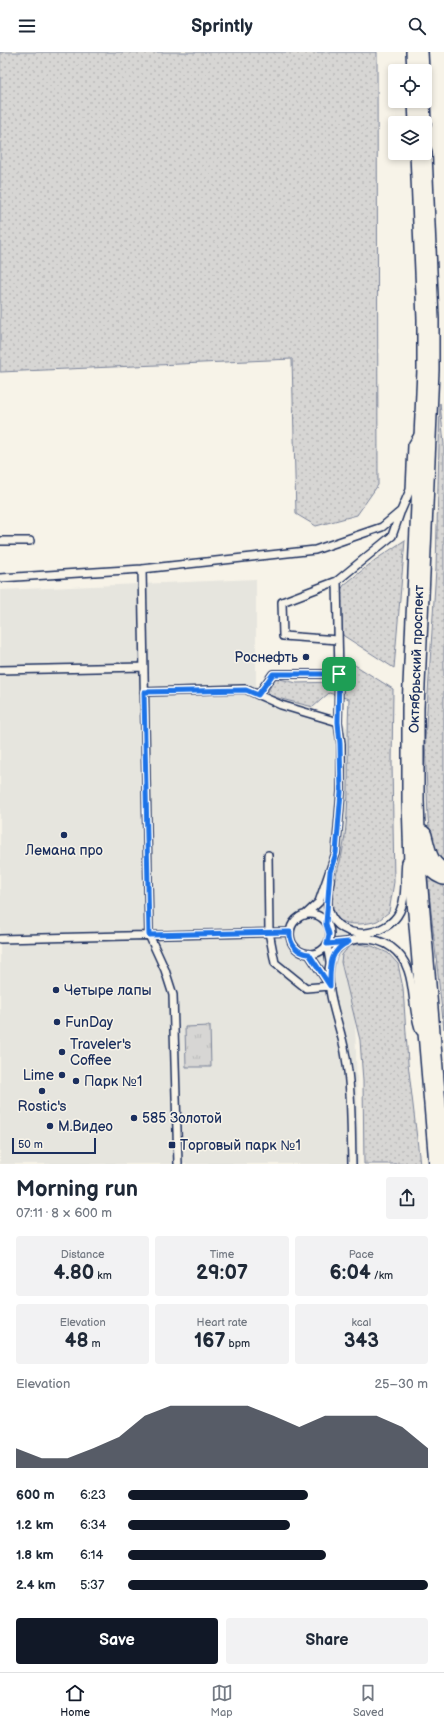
<!DOCTYPE html>
<meta charset="utf-8">
<style>
body{margin:0;font-family:"Balsamiq Sans",sans-serif;background:#f2f2f3;color:#1f2937;height:100vh;display:flex;flex-direction:column;font-size:15px;white-space:nowrap}
*{box-sizing:border-box;margin:0}
p{font-size:13px;color:#747a83}
.icon{flex:none;width:22px;height:22px;fill:none;stroke:currentColor;stroke-width:2;stroke-linecap:round;stroke-linejoin:round}
.map{position:relative;height:1112px;overflow:hidden}
.sheet{display:flex;flex-direction:column;background:#fff;flex:1}
.sheet>*{flex:none}
.fabs{position:absolute;left:388px;top:12px;display:grid;gap:8px}
.fabs a{display:grid;place-items:center;width:44px;height:44px;border-radius:4px;background:#fff;box-shadow:0 2px 6px #0003;font-size:20px}
.scale{position:absolute;left:12px;bottom:10px;width:84px;box-sizing:border-box;padding-left:4px;border:2px solid #1b2f5e;border-top:0;font-size:11px;line-height:14px;white-space:nowrap;color:#1b2f5e;-webkit-text-stroke:3px #f7f3e8;paint-order:stroke}
.pin{position:absolute;display:grid;place-items:center;width:34px;height:34px;color:#fff;margin:-17px;border-radius:8px;box-shadow:0 2px 6px #0006}
.round{display:grid;place-items:center;flex:none;width:42px;height:42px;border-radius:4px;background:#f2f2f3}
.overview{display:flex;align-items:center;justify-content:space-between;height:68px;padding:0 16px}
h1{font-size:22px;font-weight:700;line-height:30px}
.figures{display:grid;grid-template-columns:repeat(3,1fr);gap:6px;height:68px;padding:4px 16px}
.figures div{display:grid;align-content:center;border-radius:4px;background:#f2f2f3;text-align:center}
.figures b{font-size:20px;font-weight:700}
.figures small{font-size:11px;font-weight:400}
.figures p{font-size:11px}
.chart{height:112px;padding:8px 16px}
.chart p{display:flex;justify-content:space-between}
.chart svg{width:100%;height:72px;margin-top:4px;fill:#111827;opacity:.7}
.action{display:flex;gap:8px;margin-top:auto;padding:8px 16px}
.action a{flex:1;height:46px;border-radius:4px;background:#111827;color:#fff;font-size:16px;font-weight:700;line-height:46px;text-align:center}
.action a+a{background:#f2f2f3;color:#1f2937}
ul{padding:0 16px;list-style:none;font-size:13px}
li{display:grid;grid-template-columns:64px 48px 1fr;align-items:center;height:30px}
li i{height:10px;border-radius:5px;background:#111827}
header{display:flex;justify-content:space-between;align-items:center;height:52px;padding:0 16px;background:#fff;font-size:18px;font-weight:700}
.tabs{display:flex;justify-content:space-around;align-items:center;height:56px;border-top:1px solid #e0e1e3;background:#fff;font-size:11px;color:#747a83}
.tabs a{display:grid;justify-items:center;gap:2px}
.tabs .active{color:#111827}
.map>svg:first-child{display:block}
</style>
<header><svg class="icon" aria-label="menu" viewBox="0 0 24 24"><path d="M4 6h16M4 12h16M4 18h16"/></svg>Sprintly<svg class="icon" aria-label="search" viewBox="0 0 24 24"><circle cx="10" cy="10" r="6"/><path d="M15 15l6 6"/></svg></header>
<div class="map">
<svg width="444" height="1112" viewBox="0 0 444 1112">
<defs>
<pattern id="grass-dots" width="8" height="8" patternUnits="userSpaceOnUse"><rect width="8" height="8" fill="#d7d6d4"/><path d="M2 2h.1M6 6h.1" fill="none" stroke="#b8b8b8" stroke-width="1.8" stroke-linecap="round"/></pattern>
<pattern id="park-tufts" width="24" height="20" patternUnits="userSpaceOnUse"><rect width="24" height="20" fill="#d7d6d4"/><path d="M3 7l-1-3M5 7V3M7 7l1-3M15 17l-1-3M17 17v-4M19 17l1-3" fill="none" stroke="#b8b8b8"/></pattern>
</defs>
<rect width="100%" height="100%" fill="#f7f3e8"/>
<filter id="ink" filterUnits="userSpaceOnUse"><feTurbulence type="fractalNoise" baseFrequency=".025" numOctaves="2"/><feDisplacementMap in="SourceGraphic" scale="8" xChannelSelector="R" yChannelSelector="G"/><feConvolveMatrix kernelMatrix="1 2 1 2 8 2 1 2 1" color-interpolation-filters="sRGB"/></filter>
<g filter="url(#ink)">
<path fill="#e6e5de" d="M256,527v110l84,31 7,8 12,436h-359v-574z"/>
<path fill="url(#grass-dots)" stroke="#798299" d="M0,0h377l1,433 -21,30 -41,11 -20,-12 -4,-155 -292,13z
M440,351l4,41v421l-13,-18 -3,-29 -3,-78 11,-171z
M405,488l-11,128 -50,-32 -6,-8v-33l6,-10 31,-25z
M342,605l51,32 -1,75 2,118 -5,30c-4,3 -8,7 -12,9 -12,4 -36,6 -43,-7 -8,-17 4,-42 8,-60 10,-49 4,-105 7,-155l-20,-6 -16,14 -47,-12 9,-17 22,5 40,-1z
M427,823l17,7v147z
M358,892l14,2 16,7 10,11 5,24 5,75 12,101h-56l-1,-83 -3,-41 -19,-78 1,-7 7,-9z"/>
<path fill="url(#park-tufts)" stroke="#798299" d="M210,974l1,41h-25l-1,-40z"/>
<g fill="none" stroke-linecap="round" stroke-linejoin="round">
<defs>
<path id="service" d="M0,489h30
M142,517l7,366 16,35 8,25 5,169
M0,526l142,-9 173,-19 67,-23 19,-16 9,-21 2,-45 6,-10
M338,588l-55,-4 -1,-34 55,-21 55,-45 8,-23
M0,618l144,-3
M144,640l101,-3 36,16 57,17 3,22v48l-5,61 -17,49 -14,13
M258,643l15,-21h66l-2,-93
M338,670l1,-48
M268,803l1,77 6,31 31,25 24,-2
M330,828c-1,10 -4,22 -1,31 11,32 58,27 71,0 7,-15 4,-33 6,-49
M290 882a20 20 0 1 1 40 0a20 20 0 1 1-40 0Z
M0,887l290,-7
M309,902l21,32
M330,910l-3,-18 19,-2
M352,1112c-1,-37 0,-75 -7,-112 -5,-29 -22,-63 -14,-93 4,-12 16,-19 28,-20 11,-1 23,2 32,8 28,20 18,56 29,84"/>
<path id="primary" d="M417,0l1,19
M419,49l1,22
M421,101l7,166v51l-15,338v92l2,65 25,299
M421,784c4,16 6,31 23,38"/>
</defs>
<use href="#service" stroke="#1b2f5e" stroke-width="10"/>
<use href="#primary" stroke="#1b2f5e" stroke-width="24"/>
<use href="#service" stroke="#f7f3e8" stroke-width="7"/>
<use href="#primary" stroke="#f7f3e8" stroke-width="21"/>
</g>
</g>
<g fill="none" stroke-linecap="round" stroke-linejoin="round" filter="url(#ink)">
<defs>
<path id="route" d="M273,622h66l-1,48 2,22 1,48 -5,61 -6,19 -4,52 3,10 -2,10 22,-2c-20,8 -19,25 -19,44l-21,-32c-12,-1 -20,-10 -19,-22l-141,3 -5,-243 102,-2 12,5z"/>
</defs>
<use href="#route" stroke="#fff" stroke-width="8"/>
<use href="#route" stroke="#1a73e8" stroke-width="5"/>
</g>
<g fill="#1b2f5e" stroke="#f7f3e8" stroke-width="1.5">
<circle cx="306" cy="605" r="4"/>
<circle cx="64" cy="783" r="4"/>
<circle cx="56" cy="938" r="4"/>
<circle cx="57" cy="970" r="4"/>
<circle cx="62" cy="1000" r="4"/>
<circle cx="62" cy="1023" r="4"/>
<circle cx="76" cy="1029" r="4"/>
<circle cx="42" cy="1039" r="4"/>
<circle cx="134" cy="1066" r="4"/>
<circle cx="50" cy="1074" r="4"/>
<rect x="168" y="1089" width="8" height="8" rx="2"/>
</g>
<g text-anchor="middle" stroke-width="3" stroke-linejoin="round" paint-order="stroke">
<g font-size="14" fill="#1b2f5e" stroke="#f7f3e8" text-anchor="start">
<text x="298" y="610" text-anchor="end">Роснефть</text>
<text x="64" y="803" text-anchor="middle">Лемана про</text>
<text x="64" y="943">Четыре лапы</text>
<text x="65" y="975">FunDay</text>
<text x="70" y="997">Traveler's<tspan x="70" dy="16">Coffee</tspan></text>
<text x="54" y="1028" text-anchor="end">Lime</text>
<text x="84" y="1034">Парк №1</text>
<text x="42" y="1059" text-anchor="middle">Rostic's</text>
<text x="142" y="1071">585 Золотой</text>
<text x="58" y="1079">М.Видео</text>
<text x="180" y="1098">Торговый парк №1</text>
</g>
<g font-size="14" fill="#1b2f5e" stroke="#f7f3e8">
<text transform="translate(416 607) rotate(-88)" y="5">Октябрьский проспект</text>
</g>
</g>
</svg>
<div class="fabs">
<a><svg class="icon" aria-label="locate" viewBox="0 0 24 24"><circle cx="12" cy="12" r="6"/><path d="M12 2v4M12 18v4M2 12h4M18 12h4"/></svg></a>
<a><svg class="icon" aria-label="layers" viewBox="0 0 24 24"><path d="M12 4l9 5-9 5-9-5zM3 14l9 5 9-5"/></svg></a>
</div>
<div class="scale">50 m</div>
<div class="pin" style="left:339px;top:622px;background:#1e9e55"><svg class="icon" aria-label="arrive" viewBox="0 0 24 24"><path d="M6 21V4h12l-3 4 3 4H6"/></svg></div>
</div>
<section class="sheet">
<div class="overview"><div><h1>Morning run</h1><p>07:11 · 8 × 600 m</p></div><a class="round"><svg class="icon" aria-label="share" viewBox="0 0 24 24"><path d="M12 15V3M7 8l5-5 5 5M5 13v7h14v-7"/></svg></a></div>
<div class="figures">
<div><p>Distance</p><b>4.80<small> km</small></b></div>
<div><p>Time</p><b>29:07</b></div>
<div><p>Pace</p><b>6:04<small> /km</small></b></div>
</div>
<div class="figures">
<div><p>Elevation</p><b>48<small> m</small></b></div>
<div><p>Heart rate</p><b>167<small> bpm</small></b></div>
<div><p>kcal</p><b>343</b></div>
</div>
<div class="chart"><p><span>Elevation</span>25–30 m</p>
<svg viewBox="0 0 160 44" preserveAspectRatio="none"><path d="M0 44V32L10 38L20 38L30 32L40 25L50 12L60 6L70 6L80 6L90 6L100 12L110 19L120 12L130 12L140 12L150 19L160 32V44z"/></svg>
</div>
<ul>
<li><b>600 m</b>6:23<i style="width:60%"></i></li>
<li><b>1.2 km</b>6:34<i style="width:54%"></i></li>
<li><b>1.8 km</b>6:14<i style="width:66%"></i></li>
<li><b>2.4 km</b>5:37<i style="width:100%"></i></li>
</ul>
<div class="action"><a>Save</a><a>Share</a></div>
</section>
<nav class="tabs">
<a class="active"><svg class="icon" aria-label="home" viewBox="0 0 24 24"><path d="M3 11l9-7 9 7M6 9v11h12V9"/></svg>Home</a>
<a><svg class="icon" aria-label="map" viewBox="0 0 24 24"><path d="M3 6l6-2 6 2 6-2v14l-6 2-6-2-6 2zM9 4v14M15 6v14"/></svg>Map</a>
<a><svg class="icon" aria-label="saved" viewBox="0 0 24 24"><path d="M7 4h10v16l-5-4-5 4z"/></svg>Saved</a>
</nav>
